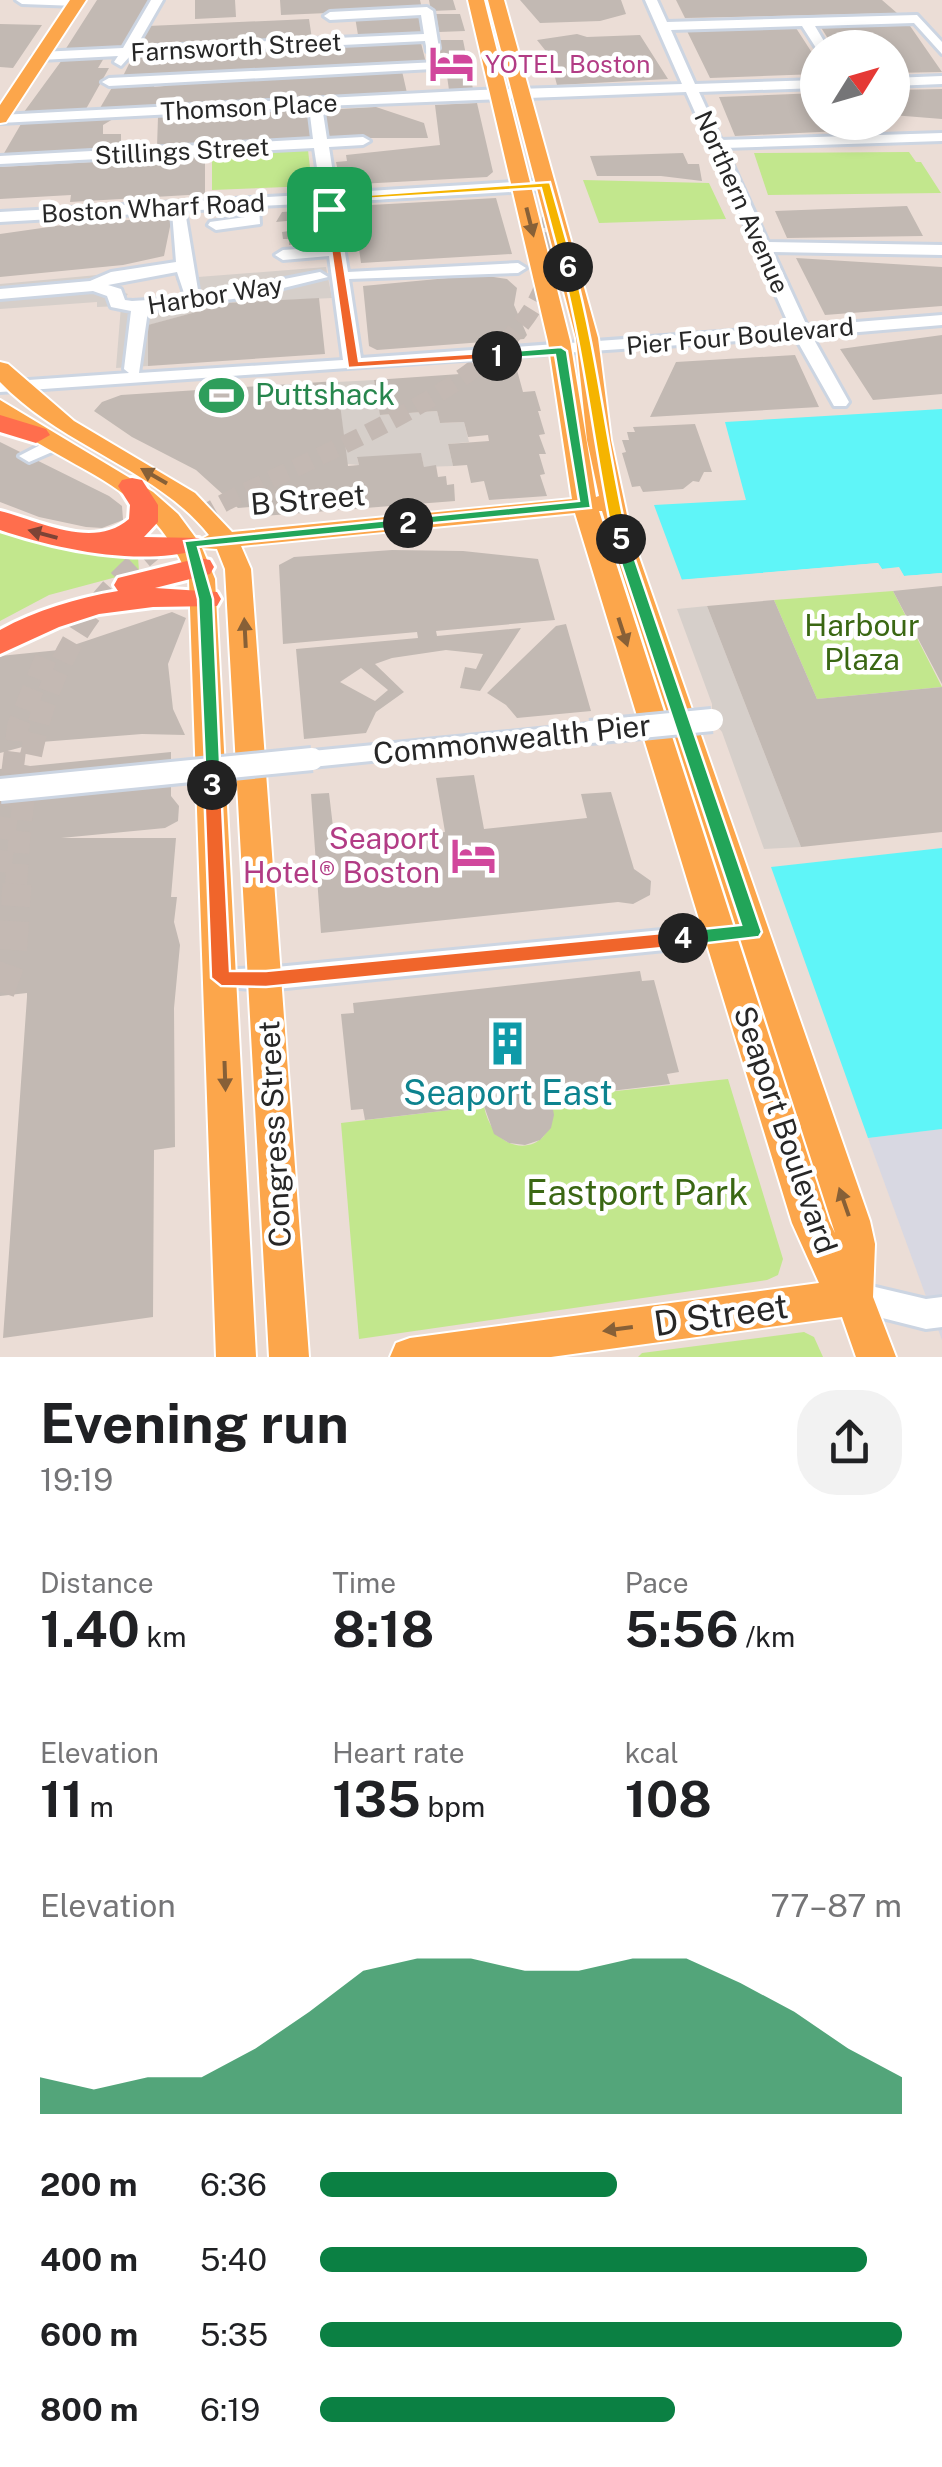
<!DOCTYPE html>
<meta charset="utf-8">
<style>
body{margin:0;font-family:"Public Sans",sans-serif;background:#f2f2f2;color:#202124;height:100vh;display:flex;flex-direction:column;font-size:38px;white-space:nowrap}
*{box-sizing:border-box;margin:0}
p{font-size:32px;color:#757577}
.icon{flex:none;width:55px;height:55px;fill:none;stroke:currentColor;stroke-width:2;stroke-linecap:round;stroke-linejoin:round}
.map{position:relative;height:1357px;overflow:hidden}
.side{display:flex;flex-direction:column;background:#fff;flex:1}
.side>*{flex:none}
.needle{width:65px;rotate:53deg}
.fabs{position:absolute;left:800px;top:30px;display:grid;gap:20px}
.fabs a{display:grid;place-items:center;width:110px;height:110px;border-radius:50%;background:#fff;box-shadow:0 5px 15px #0003;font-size:50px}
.pin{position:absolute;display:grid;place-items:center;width:85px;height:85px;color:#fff;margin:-42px;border-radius:20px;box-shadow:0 5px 15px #0006}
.km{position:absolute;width:50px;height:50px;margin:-25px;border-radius:50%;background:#222;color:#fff;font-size:28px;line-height:50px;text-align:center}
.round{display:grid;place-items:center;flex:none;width:105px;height:105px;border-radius:40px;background:#f2f2f2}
.head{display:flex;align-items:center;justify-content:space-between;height:170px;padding:0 40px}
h1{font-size:55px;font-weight:700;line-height:75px}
.stats{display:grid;grid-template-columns:repeat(3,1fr);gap:15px;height:170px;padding:10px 40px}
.stats div{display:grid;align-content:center}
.stats b{font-size:50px;font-weight:700}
.stats small{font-size:28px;font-weight:400}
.stats p{font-size:28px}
.chart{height:280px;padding:20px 40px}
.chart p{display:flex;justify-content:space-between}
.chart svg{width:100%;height:180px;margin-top:10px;fill:#0b8043;opacity:.7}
ul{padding:0 40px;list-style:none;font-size:32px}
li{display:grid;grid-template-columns:160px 120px 1fr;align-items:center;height:75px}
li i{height:25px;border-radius:12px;background:#0b8043}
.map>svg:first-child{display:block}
</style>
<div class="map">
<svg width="942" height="1357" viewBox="0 0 942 1357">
<rect width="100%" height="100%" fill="#ebddd6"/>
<path fill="#d8d8e2" d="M942,1129v211l-74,-202z"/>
<path fill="#c2e78d" d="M308,150l4,36 -100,4v-34z
M909,152l7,10h5l20,31 -173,2 -14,-42z
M583,180l126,3 17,36 -127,4z
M0,532l62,17 76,8 1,14 -90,24 -49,26z
M893,591l49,96 -125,12 -43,-99z
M728,1079l55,180 -5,16 -11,5 -408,59 -18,-216 143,-17c11,58 78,50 67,-8z
M804,1332l10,5 9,20h-185l4,-4z"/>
<path fill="#d6cfca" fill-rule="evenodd" d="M195,266l3,11 128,-10 6,31 -103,5 -80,22 -1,41 -32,2 5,-62 -24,1v-5l-97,7v-25zM177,271l-1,8 8,13 -3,7 -60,3 7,-8 -19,-6 -4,-6z
M374,380l7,35 56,-4 3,12 24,-1 5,20 -21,2 5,22 -29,1 -3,-13 -64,4 2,7 -12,-1 -10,-82z
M707,606l94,241 -37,2 -42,-117 -10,-12v-16l-35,-95z"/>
<path fill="#5ff5f8" d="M942,409v164l-38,3 -5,-8 -17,1 -4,-6 -196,17 -28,-75 92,-5 -21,-78z
M942,848v281l-74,9 -97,-271z"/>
<path fill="#ebddd6" d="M878,563l4,6 17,-2 5,9 38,-3v5l-39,3 -7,-8 -15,1 -6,-6 -193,17 -5,-5z"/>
<path fill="#c2b9b3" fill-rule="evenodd" d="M97,0h52l-28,48 -56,2z
M195,0h40l1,17 -41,2z
M280,0h140l2,9 -141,6z
M429,0h24l3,10 -25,1z
M520,0h101l5,14 -26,7 -60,2z
M676,0h206l15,13 -212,5z
M418,14l4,18 -64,3 -3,-18z
M436,14h24l5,17 -26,1z
M309,19l3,20 -174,6 10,-19z
M908,23l34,49 -50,1v-25h-58l-14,-22z
M0,24l42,1 -29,43 -13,-1z
M796,28l22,34v12l-108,4 -23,-47z
M577,34l10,3 53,-2 28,44 -111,6 -8,-30 -12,-15z
M436,40h27l10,49 -24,1 -2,-14 -9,1 -5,-25h6z
M421,43l5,20 -304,15 11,-22z
M104,58l-6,10h11l-23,41 -62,3 38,-52z
M402,71l5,22 -307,15 14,-24 41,-1 -1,4 10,-1 1,-4z
M942,89v30l-50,-4v-25z
M818,93v29h38l5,8 -126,6 -16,-39z
M477,103l16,69 -6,5 -146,8 -5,-23 11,-1 -1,-6 94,-10 -5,-40z
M376,107l48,16 4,15h-102l-3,-28z
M309,109l4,30 -156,8 1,-30z
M113,119l-10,6v9h18v15l-118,6 18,-31z
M683,153l5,11h11l3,17 -41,-5h-64l-7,-20z
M205,156v38l-135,8 1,-7 -71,4v-32z
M496,198l16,56 -151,9 -8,-57z
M907,206l16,30 -136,2 -12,-27z
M312,210l-5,9 -31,3 6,-10z
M172,217l-8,39 -41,9 -123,12v-43l70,-10z
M313,223l3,20 -27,2v-6h-6l-1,-7 7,-1 -1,-7z
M796,258l146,9v39l-117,9z
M480,275l27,4 10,9 -3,17 13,30 -3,4 -147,11 -8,-4 -6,-60z
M319,298l6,56 -177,12v-41l81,-22z
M942,335v59l-69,6 -33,-51z
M795,355l24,52 -169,10 26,-55z
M517,370l6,22 12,-1 6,20h-3l7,23 -6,1 7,19h-7l6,20 -5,1 7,21 -58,4 -5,-19 -13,2 -4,-18 -14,1 -5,-22 41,-3 -1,-6 -20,2 -4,-15 -24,1 -3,-12 -57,4 -6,-35z
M337,381l11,85 11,-1 -2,-8 64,-4 3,14 12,-2 2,12 8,-1 1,9 7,-1 1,17 -205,16v-10l-12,1 -42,-38 -64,-33 -38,-26 8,-9 19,-7z
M695,424l17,48h-8l-5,10 -6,-1 -10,8 -40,3 -3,-6 -8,1 -10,-34 4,-1 -4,-12h7l-2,-8h8l-2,-5z
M0,442l109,54 13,10 1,14 -21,8 -16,-1 -47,-10 -39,-15z
M392,550l71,1 75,8 17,61 -119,11 1,5 84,-8 -41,63 -20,-3 5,-21 11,2 7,-15 -37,-4 -54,8 -17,6 29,28 -28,20 -10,21 -62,6 -8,-90 122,-11 -1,-6 -134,12 -4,-79 15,-8zM361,668l27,22 -13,11 -35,-19z
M942,586v98l-49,-93z
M774,600l43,99 125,-12v145l-141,15 -94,-241z
M172,612l14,6 -18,46 5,45 12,26 -43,-1 -101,8 -41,11v-97l59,-6z
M566,624l25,87 -74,7 -11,-13 -19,-12 69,-67z
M171,752v44l8,10 -1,15 -13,7 -104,10h115l-5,59h6l-3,25 6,23 -6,63 1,139 -21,3 -1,167 -150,21 24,-341v-4l-27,3v-227z
M474,775l10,54 103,-11 -6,-24 30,-2 23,77 17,12 -1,14 -17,9 -15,-2 -297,31 -10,-139 18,-1 6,51 110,-12 -9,-54z
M640,971l2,10 12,-1 25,92 -12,2 3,10 -119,14 3,17 -3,13 -11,12 -15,5 -16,-2 -15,-9 -10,-28 -119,14 -2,-11 -12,1 -10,-96 13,-1 -1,-10z"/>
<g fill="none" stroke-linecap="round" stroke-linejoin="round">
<path stroke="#c4b9b3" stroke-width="14" stroke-dasharray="14 8" stroke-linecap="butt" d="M483,0l10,13 8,24
M549,228v-11"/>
<path stroke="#c4b9b3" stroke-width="18" stroke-dasharray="18 9" stroke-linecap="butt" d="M199,517c94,-58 323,-128 349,-246 3,-14 1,-32 1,-46"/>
<path stroke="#c4b9b3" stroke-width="22" stroke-dasharray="22 11" stroke-linecap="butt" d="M0,872l18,-146 31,-76
M16,886c9,-165 37,-279 187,-372"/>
<path stroke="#c4b9b3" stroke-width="29" stroke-dasharray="29 15" stroke-linecap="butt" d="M0,992l12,-34 5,-74"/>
<defs>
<path id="minor" d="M16,0h66l1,2 -6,4 -55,-2z
M151,0h12l-27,47 288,-13 -3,-19 -91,5 -6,-4 6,-4 97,-5 6,4 6,37 -12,3 -2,-10 -294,14 -10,11 -7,-4 4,-6 -78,4 -7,-4 7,-4 83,-4z
M645,0h12l10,22 250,-7 25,27v12l-28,-31 -99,3 13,22h-10v3l-16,-25 -131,4 24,54 123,-4v8l-119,4 22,48 221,-7v8l-217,7 43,94 174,3v10l-169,-3 34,74 135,-11v10l-130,11 37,66 -3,4h-12l-39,-69 -795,55v-10l129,-9 -5,-4 7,-58 -20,-4 -4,-11 -14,-5 -93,8v-10l90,-8 21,-9 65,-10 -4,-50 -172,10v-10l321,-18 -7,-46 -314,16v-8l313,-17 -4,-32 -309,16v-8l480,-25 202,-6zM686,92l104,235 -429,31 -12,-79 169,-6 8,-5 -8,-5 -170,9 -11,-70 209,-12 8,-5 -8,-5 -210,13 -7,-46 34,-2 7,-4 -7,-4 -36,2 -5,-33zM322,203l6,44 -45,3 -8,5 8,5 46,-4 14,104 -204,13 9,-62 99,-14 81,-20 -8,-5 -121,24 -14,-85 58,-4 2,10 -35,5 -2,3 8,5 44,-6 -1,-18zM177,272l7,21 -4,5 -48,3 -7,-1 -4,-11 -13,-4z
M438,62v6l-5,1 -324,17 -7,-4 7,-4z
M942,76v8l-50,2v-8z
M52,439l7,2v8l-30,13 -10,-6z
M590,724l8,2 4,6 -4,6 -286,29 -8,-2 -4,-6 4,-6 8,-2z
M735,923l9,3 4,7 -4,7 -9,3 -469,47 -55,-4 -4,-8 4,-8 55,-2z
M854,1282l72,17 16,-2v30l-16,2 -83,-21 -5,-11 5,-11z"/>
<path id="major" d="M70,0h16l-80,122 -6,1v-18z
M468,0h16l86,341 26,156 3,-1 -12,-56 -11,-102 -88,-338h16l94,338 13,102 20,94 239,687 5,23 -2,53 23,60h-40l-14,-40 -291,40h-161l6,-14 14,-5 409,-55 -27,-60 -217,-710 -334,33 10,23 58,788h-40l-44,-788 -8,-20 -15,-1 13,31 41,778h-40l-27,-778c-38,-96 -114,-105 -189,-161v-18l153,92 25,22 20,27 11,-6c-51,-65 -148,-89 -209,-153v-20l8,2 66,57 121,72 37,39 340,-33 -24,-158zM599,511h3l233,722 -6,-12z"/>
<path id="highway" d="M0,415l46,14 4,6 -14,8 -36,-11z
M132,478l10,2 16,25v17l-14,15 55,1 5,6 -5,6c-62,16 -139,0 -199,-20v-19c40,10 93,39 129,8l1,-14 -12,-19 4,-6z
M199,558l11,2 4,7 -4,7 -55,14 62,4 4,7 -4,7 -64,1 -54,7 -40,13 -59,27v-24c36,-20 77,-32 118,-39l-4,-6 4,-7z"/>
</defs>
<use href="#minor" stroke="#ccd5e2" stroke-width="6"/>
<use href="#major" stroke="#fff" stroke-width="4"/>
<use href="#highway" stroke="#fff" stroke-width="6"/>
<use href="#minor" fill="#fff" fill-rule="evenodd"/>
<use href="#major" fill="#fca64b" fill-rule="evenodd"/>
<use href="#highway" fill="#ff6e4d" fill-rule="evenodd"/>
<defs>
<path id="minor-bridge" d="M590,732l122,-12
M0,790l312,-31"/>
</defs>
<use href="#minor-bridge" stroke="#ccd5e2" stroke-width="28" stroke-linecap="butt"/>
<use href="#minor-bridge" stroke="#fff" stroke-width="22"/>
</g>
<defs><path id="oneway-solid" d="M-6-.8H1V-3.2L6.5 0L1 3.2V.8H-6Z" transform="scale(2.5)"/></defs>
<g fill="#876037">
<use href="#oneway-solid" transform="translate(530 222) rotate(76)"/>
<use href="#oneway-solid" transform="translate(154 476) rotate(-150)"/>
<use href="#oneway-solid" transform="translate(623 632) rotate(72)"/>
<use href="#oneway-solid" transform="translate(245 633) rotate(-93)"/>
<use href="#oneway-solid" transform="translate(225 1076) rotate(88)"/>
<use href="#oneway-solid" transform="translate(844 1202) rotate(-109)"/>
<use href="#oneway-solid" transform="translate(618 1329) rotate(172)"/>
</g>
<use fill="#7d4336" href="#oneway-solid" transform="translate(43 534) rotate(-165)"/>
<path fill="#f0652b" stroke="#fff" stroke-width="2.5" d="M325,207l10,2 24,152 138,-9 5,1v5l-154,10z"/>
<path fill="#22a559" stroke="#fff" stroke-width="2.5" d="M561,347l6,4 24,157 -188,18 -2,-3 7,-5 171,-17 -24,-146 -58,4 -6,-3 6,-4z"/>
<path fill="#22a559" stroke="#fff" stroke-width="2.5" d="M408,518l7,5 -2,3 -215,21 15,52 8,186 -2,4h-13l-8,-190 -14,-58z"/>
<path fill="#f0652b" stroke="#fff" stroke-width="2.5" d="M212,778l9,7 9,186h36l417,-40 10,7 -10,8 -417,41 -45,-1 -10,-8 -7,-193z"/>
<path fill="#22a559" stroke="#fff" stroke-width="2.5" d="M615,536l13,3 134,393 -3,5 -76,9 -9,-8 9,-7 58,-6 -128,-386z"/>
<path fill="#f5b400" stroke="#fff" stroke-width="2.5" d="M568,264l6,3c24,90 33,181 54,272l-7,4 -8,-4c-19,-91 -28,-182 -51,-272z"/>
<path fill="#f5b400" stroke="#fff" stroke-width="2.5" d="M550,182l24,85 -6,4 -6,-4 -21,-79 -208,13 2,8 -6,4 -5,-4 -2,-11z"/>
<defs>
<symbol id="hotel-bare" viewBox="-9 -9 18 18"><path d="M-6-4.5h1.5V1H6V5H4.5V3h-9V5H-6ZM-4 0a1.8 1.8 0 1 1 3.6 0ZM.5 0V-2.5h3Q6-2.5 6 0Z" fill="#d1479c" stroke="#fff" stroke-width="2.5" paint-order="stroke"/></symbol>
<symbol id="stadium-bare" viewBox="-9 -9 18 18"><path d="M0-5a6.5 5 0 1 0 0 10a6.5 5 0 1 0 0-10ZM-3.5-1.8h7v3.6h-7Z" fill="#2e9e5b" stroke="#fff" stroke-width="2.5" paint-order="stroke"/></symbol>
<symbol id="building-bare" viewBox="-9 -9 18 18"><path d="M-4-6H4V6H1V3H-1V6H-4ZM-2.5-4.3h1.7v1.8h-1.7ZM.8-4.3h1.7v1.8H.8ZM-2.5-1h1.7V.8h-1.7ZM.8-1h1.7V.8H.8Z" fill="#0f9aa8" stroke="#fff" stroke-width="2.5" paint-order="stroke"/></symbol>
</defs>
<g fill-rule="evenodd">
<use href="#hotel-bare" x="420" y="32" width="63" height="63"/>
<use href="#stadium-bare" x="190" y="364" width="63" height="63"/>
<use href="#hotel-bare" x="442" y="824" width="63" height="63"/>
<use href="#building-bare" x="476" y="1012" width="63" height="63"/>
</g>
<g text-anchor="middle" stroke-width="9" stroke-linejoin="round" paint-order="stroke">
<g font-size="25" fill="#272727" stroke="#fff">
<text transform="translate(236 47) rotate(-3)" y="9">Farnsworth Street</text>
<text transform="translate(249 107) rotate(-3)" y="9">Thomson Place</text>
<text transform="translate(182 151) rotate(-3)" y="9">Stillings Street</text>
<text transform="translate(742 202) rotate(66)" y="9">Northern Avenue</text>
<text transform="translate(153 208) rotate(-3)" y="9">Boston Wharf Road</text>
<text transform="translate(215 295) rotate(-9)" y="9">Harbor Way</text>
<text transform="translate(740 336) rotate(-5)" y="9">Pier Four Boulevard</text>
</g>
<g font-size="25" fill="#b23c85" stroke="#fff" text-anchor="start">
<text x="485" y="73">YOTEL Boston</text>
</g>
<g font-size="30" fill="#27864d" stroke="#fff" text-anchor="start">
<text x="255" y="405">Puttshack</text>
</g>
<g font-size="30" fill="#272727" stroke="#fff">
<text transform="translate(308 500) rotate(-5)" y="10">B Street</text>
<text transform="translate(512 740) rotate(-6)" y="10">Commonwealth Pier</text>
<text transform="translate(785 1130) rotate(71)" y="10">Seaport Boulevard</text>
<text transform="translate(275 1134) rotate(-93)" y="10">Congress Street</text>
</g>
<g font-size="30" fill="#3a6713" stroke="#fff">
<text x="862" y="636">Harbour<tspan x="862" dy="34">Plaza</tspan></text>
</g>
<g font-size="30" fill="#b23c85" stroke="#fff" text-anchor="end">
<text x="440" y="849">Seaport<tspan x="440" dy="34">Hotel® Boston</tspan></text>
</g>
<g font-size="35" fill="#0d838f" stroke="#fff">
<text x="508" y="1105">Seaport East</text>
</g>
<g font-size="35" fill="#3a6713" stroke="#fff">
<text x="637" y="1205">Eastport Park</text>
</g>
<g font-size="35" fill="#272727" stroke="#fff">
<text transform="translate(721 1315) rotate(-8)" y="12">D Street</text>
</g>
</g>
</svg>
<div class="fabs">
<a><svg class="needle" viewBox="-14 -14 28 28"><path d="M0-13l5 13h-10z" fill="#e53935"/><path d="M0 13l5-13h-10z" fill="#757577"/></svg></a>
</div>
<div class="pin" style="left:329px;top:209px;background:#1e9e55"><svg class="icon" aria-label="arrive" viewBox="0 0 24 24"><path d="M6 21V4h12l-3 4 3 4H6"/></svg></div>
<b class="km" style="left:497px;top:356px">1</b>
<b class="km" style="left:408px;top:523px">2</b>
<b class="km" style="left:212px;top:785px">3</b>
<b class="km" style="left:683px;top:938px">4</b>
<b class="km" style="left:621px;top:539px">5</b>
<b class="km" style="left:568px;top:267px">6</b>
</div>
<section class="side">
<div class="head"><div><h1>Evening run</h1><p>19:19</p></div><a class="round"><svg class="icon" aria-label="share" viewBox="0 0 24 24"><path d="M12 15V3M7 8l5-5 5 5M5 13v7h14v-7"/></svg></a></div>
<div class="stats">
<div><p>Distance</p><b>1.40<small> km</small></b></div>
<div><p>Time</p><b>8:18</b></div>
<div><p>Pace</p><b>5:56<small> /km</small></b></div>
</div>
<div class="stats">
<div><p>Elevation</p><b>11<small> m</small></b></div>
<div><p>Heart rate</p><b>135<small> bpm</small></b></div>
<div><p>kcal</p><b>108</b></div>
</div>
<div class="chart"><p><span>Elevation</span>77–87 m</p>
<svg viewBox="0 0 160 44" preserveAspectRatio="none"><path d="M0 44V35L10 38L20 35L30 35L40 28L50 19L60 9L70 6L80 6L90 9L100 9L110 6L120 6L130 12L140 19L150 28L160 35V44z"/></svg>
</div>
<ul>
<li><b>200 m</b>6:36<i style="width:51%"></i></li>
<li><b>400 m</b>5:40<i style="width:94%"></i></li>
<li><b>600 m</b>5:35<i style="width:100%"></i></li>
<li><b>800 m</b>6:19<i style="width:61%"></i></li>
</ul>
</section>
